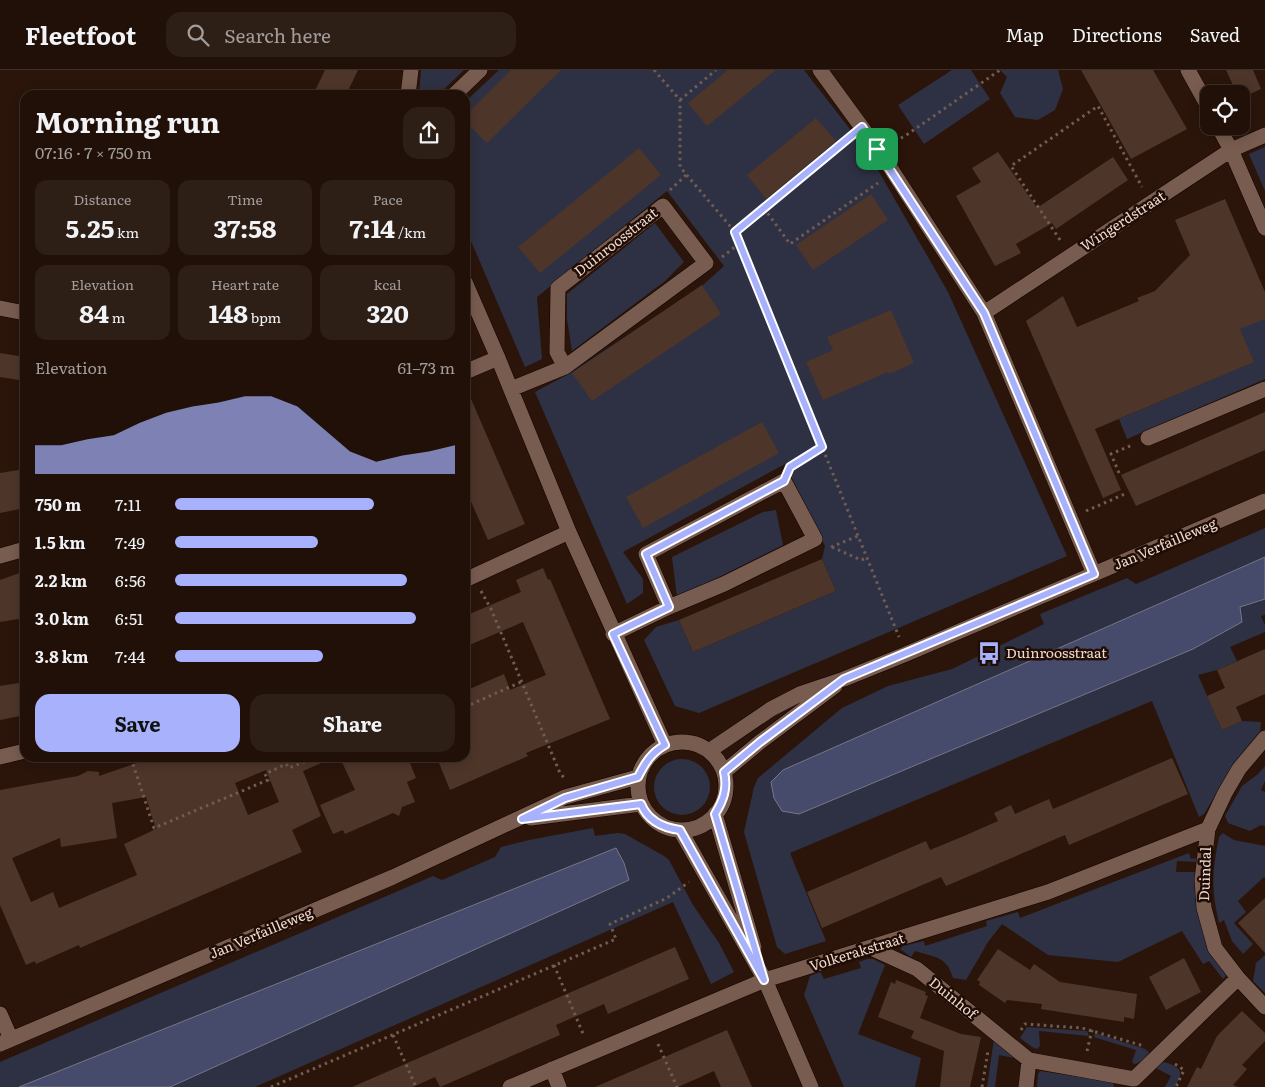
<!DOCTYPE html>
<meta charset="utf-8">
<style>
body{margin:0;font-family:Literata,serif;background:#2d1e16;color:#f1f3f6;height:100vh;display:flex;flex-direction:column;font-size:19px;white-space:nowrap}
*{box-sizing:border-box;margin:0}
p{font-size:16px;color:#a29d9c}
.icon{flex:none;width:28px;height:28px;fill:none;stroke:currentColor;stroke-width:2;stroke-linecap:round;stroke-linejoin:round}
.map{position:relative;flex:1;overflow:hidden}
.side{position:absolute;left:20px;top:20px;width:450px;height:672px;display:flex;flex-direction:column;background:#201008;border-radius:15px;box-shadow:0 2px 12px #0003,0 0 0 1px #3d3029}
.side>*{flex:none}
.tools{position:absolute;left:1200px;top:15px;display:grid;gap:10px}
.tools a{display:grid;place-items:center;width:50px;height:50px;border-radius:10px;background:#201008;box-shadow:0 2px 12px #0003,0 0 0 1px #3d3029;font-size:25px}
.pin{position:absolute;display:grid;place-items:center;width:42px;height:42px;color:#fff;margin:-21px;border-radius:10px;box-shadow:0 2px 8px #0006}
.round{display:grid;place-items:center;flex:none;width:52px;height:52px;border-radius:15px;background:#2d1e16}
.overview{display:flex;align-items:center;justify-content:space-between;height:85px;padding:0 15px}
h1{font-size:28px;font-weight:700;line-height:38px}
.metrics{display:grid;grid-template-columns:repeat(3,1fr);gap:8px;height:85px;padding:5px 15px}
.metrics div{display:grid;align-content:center;border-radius:12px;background:#2d1e16;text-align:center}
.metrics b{font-size:25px;font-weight:700}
.metrics small{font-size:14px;font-weight:400}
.metrics p{font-size:14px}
.chart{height:140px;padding:10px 15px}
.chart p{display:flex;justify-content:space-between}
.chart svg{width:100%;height:90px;margin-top:5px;fill:#a7b1fc;opacity:.7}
.button{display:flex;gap:10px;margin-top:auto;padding:10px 15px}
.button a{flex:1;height:58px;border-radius:15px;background:#a7b1fc;color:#111;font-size:20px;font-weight:700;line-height:58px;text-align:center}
.button a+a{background:#2d1e16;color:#f1f3f6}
ul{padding:0 15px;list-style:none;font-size:16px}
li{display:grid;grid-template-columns:80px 60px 1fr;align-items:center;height:38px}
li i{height:12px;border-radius:6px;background:#a7b1fc}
header{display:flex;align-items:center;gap:30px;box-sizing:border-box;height:70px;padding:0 25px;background:#201008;border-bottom:1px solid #3d3029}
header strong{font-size:24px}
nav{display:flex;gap:28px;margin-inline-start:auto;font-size:18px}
.search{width:350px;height:45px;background:#2d1e16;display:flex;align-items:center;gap:12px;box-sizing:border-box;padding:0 18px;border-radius:15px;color:#a29d9c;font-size:19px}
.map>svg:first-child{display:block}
</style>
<header>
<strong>Fleetfoot</strong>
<div class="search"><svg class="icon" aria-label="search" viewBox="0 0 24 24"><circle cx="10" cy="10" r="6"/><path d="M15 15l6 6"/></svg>Search here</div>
<nav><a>Map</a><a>Directions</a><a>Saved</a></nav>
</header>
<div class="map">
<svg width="1265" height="1017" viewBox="0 0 1265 1017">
<rect width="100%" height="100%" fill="#2b150a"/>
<path fill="#2e3143" d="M421,0h43l-26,25h-19z
M499,0h305l63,81 81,141 119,264 -368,157 -24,-7 -31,-66 12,-13 23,-7 14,32 143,-61 -14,-32 3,-13 -40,-82 -162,88 20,27v14l-16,11 -92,-212 37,-20 131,-87 21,-19 -57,-75 -130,106 5,62 -17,8 -60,-140v-125z
M952,0h19l19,29 -66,45 -26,-39z
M1000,0h58l5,19 -8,21 -17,10 -23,-3 -15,-24 7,-16z
M1265,77v44l-16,-37z
M655,153l29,39 -19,19 -93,70 -5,-32v-25z
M1265,229v80l-138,60 -8,-20 134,-57 -20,-49z
M776,440l7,35 -106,53 -5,-41 91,-45z
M1265,458v29l-482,213 16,44 394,-165 49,-27 -2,-15 25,-8v16l-4,1 4,9v7l-35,15 7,14 -20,9 -19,5 24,55 20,-9 19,1 -1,12 -31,39 -25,41 -5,3 -47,-116 -362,152 36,88 -41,13 -8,-7 -33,-115 10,-45 4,-9 84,-70 46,-22 64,-17 92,-45 -4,-10 87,-36 9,6z
M654 717a28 28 0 1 1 56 0a28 28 0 1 1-56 0Z
M1265,696v15l-4,9 4,2v34l-4,-1 -11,6 -22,-8 -3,-7 17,-30 16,-12z
M593,758l2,8 23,-3 7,1 39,22 5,4 24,45 26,38 15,29 -23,12 -38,-82 -418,185h-85l459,-207 -5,-17 -605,224h-19v-25l433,-186 9,4 53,-23 6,-10 28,-7z
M1223,763l11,7 31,6v32l-1,-1 -26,24 8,11 -12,11 19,21 -10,10 -11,-13 -8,-21 -5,3c-8,-36 -7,-50 0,-86z
M1189,783l2,6 6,-1v4l-20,-1 -1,11h21l28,99 1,5 -3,3 -14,-18 -6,3 -21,-33 -64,31 -70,-7 -46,-31 -14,18 -22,38 -13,-2c-6,-22 -19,-21 -38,-27l-4,6 -11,-8 3,-3 21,-5 1,5 62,-20 -1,-5 32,-9 2,6z
M1265,885v38l-12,-12 3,-18z
M867,889h6l12,6 -27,69 63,24 -6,29h-71l-40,-92 6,-19 10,-4 4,7 37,-11 -2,-6z
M1027,957l60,4 2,5 -50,-5 1,15 -3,3 -5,-2 -12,-9z
M1095,963l50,16 4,3c-1,5 -10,12 -15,12l-2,-2 4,-12 -42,-13z
M994,969l21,15 -1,4 -15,-3 -4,32h-8z
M1161,992c6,0 21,5 19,13 0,4 -4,9 -5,12h-10l6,-11 -15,-8z
M1040,1001l66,10 7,2 1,4h-77l1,-13z"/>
<path fill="#464a6b" stroke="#78768a" d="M1265,487v42l-25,8 2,15 -49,27 -394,165 -17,-3 -8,-13 -3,-16 12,-12z
M616,778l8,15 5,17 -459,207h-151z"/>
<path fill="#4e3529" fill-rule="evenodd" d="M325,0h33l-12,25h-33z
M511,0h50l-74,73 -22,-22v-5z
M728,0h48l-69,56 -19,-23z
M1081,0h72l34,59 -56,30z
M1226,0h27l8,19 -20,9v-4h-4z
M816,48l20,23 -70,58 -19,-24z
M639,78l22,27 -121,98 -22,-26z
M998,82l39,56 76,-51 15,23 -72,49 -4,-6 -36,21 5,9 -26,13 -39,-70 25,-14 -9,-14z
M871,124l17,26 -75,50 -17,-25z
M1225,129l40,93v27l-25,10 14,33 -159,67 26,61 -18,8 -77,-177 37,-25 14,31 62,-26 -2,-3 18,-7 35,-36 -15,-35z
M702,215l19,29 -129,87 -20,-28z
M891,240l23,53 -25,11 -1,-2 -65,28 -17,-38 27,-12 -6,-13z
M0,283l25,4v24l-25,-4z
M465,315l60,139 -37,16 -23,-52z
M1265,342v38l-129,56 -15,-31z
M762,352l17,31 -136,75 -17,-31z
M25,399v39l-25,5v-40z
M822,489l14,32 -143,61 -14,-32z
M543,498l5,12 2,-1 60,140 -84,34 2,3 -78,34 -11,-27 12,-5h14v-67l39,-17 6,16 36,-15 -23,-53 -58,25v-31l56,-24 -5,-12z
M25,501v47l-25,4v-42z
M1265,579v45l-29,13 6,14 -20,9 -15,-34 18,-8 -8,-18z
M25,612v33l-25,5v-34z
M151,688h182l-30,13 18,45 -29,14 10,22 -222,96 -1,-3 -43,19 -1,-3 -9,4 -26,-60v-115l78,-14 10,-5 11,1v4zM266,700l13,32 -31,13 -13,-32zM146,727l10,32 -32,15 13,31 -78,33 -6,-16 -22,10 -19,-44 48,-20 1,9 56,-9 -5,-35z
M340,688h68l8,20 -9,4 8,20 -13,5 -3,9 -6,-3 -48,21 -2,-4 -10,4 -13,-29 35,-15z
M1172,688l16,36 -119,51 -4,-10 -119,51 -5,-9 -119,51 -15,-36 119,-51 4,9 34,-14 34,-15 -4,-8 17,-8 4,9 34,-15 4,10z
M1265,828v55l-27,-30z
M675,877l14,32 -81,35 -4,-10 -48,21 4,10 -120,52 -5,-10 -22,10h-61z
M998,879l32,21 4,-6 26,18 77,12 -3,25 -10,-2v5l-83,-13 1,-5 -35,-4 -2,3 -26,-18 1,-3 -3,-2z
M1184,888l17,34 -35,18 -17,-33z
M896,910l30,12 -1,3 3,1 -8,22 41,16 20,3 -11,50h-30l4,-36 -33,-13 3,-7 -36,-14 13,-35 4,2z
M1242,941l23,22v8l-23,24 5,4 -14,16 5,2h-51l10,-20 4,2 16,-33z
M727,960l25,57h-31l-7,-16 -36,16h-83z"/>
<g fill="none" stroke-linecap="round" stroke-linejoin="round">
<defs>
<path id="minor" d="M820,0l62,85 102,158 110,261
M1188,0l21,38
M408,25l3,-25
M454,25l26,-25
M1218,56l13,24 34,78
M465,212l33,76 71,174 96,213
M0,238l25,5
M984,243l247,-163 34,-15
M465,302l33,-14
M511,319l54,-22 -8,-15 1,-64 105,-82 43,57 -141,104
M1148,368l117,-49
M0,486l25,-7
M465,510l104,-48
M613,564l56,-27 -23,-53 138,-73 31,58 -91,45 -55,23
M1265,668l-26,31 -14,24 -17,36 -6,51 2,28 11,40 23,30 27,29
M638 716a44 44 0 1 1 88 0a44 44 0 1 1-88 0Z
M709,681l62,-42 31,-16 42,-14 62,-25 359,-153
M0,687l25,-6
M724,702l36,-30 75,-56
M715,744l39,133
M531,748l110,-14
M680,760l85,150 46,107
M871,878l46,21 112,91 105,19 104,-101
M0,944l11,25
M0,974l393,-167 172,-80 73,-20
M552,999l7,18
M510,1017l255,-107 283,-88 160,-63
M1026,1017l3,-27"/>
</defs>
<use href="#minor" stroke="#120200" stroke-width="16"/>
<path stroke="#705c52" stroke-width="3" stroke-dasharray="2.5 4" stroke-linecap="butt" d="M654,0l26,30v67l55,65 112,-93
M680,30l36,-30
M895,71l10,-5 95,-66
M670,120l16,-15
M764,138l26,36 88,-61
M735,162l164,405
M1060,170l-49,-74 87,-60 44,81
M722,187l18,-14
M793,395l29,-18
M1119,403l-8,-19 21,-9
M1086,441l41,-18
M831,477l27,-11
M832,477l29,13 6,-2
M481,521l10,18 69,164 5,6
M465,637l56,-25
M131,688l23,70 114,-48 -3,-6 21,-10 3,4 25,-10
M647,752l10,1
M554,895l30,71
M1021,960l4,-6 57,4 62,18
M393,965l23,52
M658,974l19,43
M1087,981l5,-21
M1175,994l9,6 -8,17
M271,1017l345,-148 -6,-15 57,-26 22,-16
M982,1017l6,-36"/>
<use href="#minor" stroke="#785c4f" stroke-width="15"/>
</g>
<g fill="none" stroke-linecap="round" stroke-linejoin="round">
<defs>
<path id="route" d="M862,57l122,186 110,261 -250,105 -84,63 -36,30c4,17 -1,29 -9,42l49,166 -84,-150c-16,-2 -32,-9 -39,-26l-119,15 43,-21 73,-21c7,-14 13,-24 27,-32l-52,-111 56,-27 -23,-53 138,-73 6,-14 32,-20 -87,-215z"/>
</defs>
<use href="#route" stroke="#fff" stroke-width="10"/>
<use href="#route" stroke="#a7b1fc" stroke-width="6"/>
</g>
<defs>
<symbol id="bus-bare" viewBox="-9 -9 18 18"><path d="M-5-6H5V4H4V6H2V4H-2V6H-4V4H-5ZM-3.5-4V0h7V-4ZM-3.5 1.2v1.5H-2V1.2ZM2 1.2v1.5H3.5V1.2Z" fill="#a7b1fc" stroke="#210c03" stroke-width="2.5" paint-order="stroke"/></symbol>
</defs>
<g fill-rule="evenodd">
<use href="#bus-bare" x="973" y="567" width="32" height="32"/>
</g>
<g text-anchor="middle" stroke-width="5" stroke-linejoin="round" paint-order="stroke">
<g font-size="14" fill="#ecdbd4" stroke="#210c03">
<text transform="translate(1123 151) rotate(-33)" y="5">Wingerdstraat</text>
<text transform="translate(616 172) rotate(-38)" y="5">Duinroosstraat</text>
<text transform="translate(1165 474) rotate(-23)" y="5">Jan Verfailleweg</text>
<text transform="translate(1205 804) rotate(-88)" y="5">Duindal</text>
<text transform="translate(261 863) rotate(-23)" y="5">Jan Verfailleweg</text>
<text transform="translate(857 882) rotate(-17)" y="5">Volkerakstraat</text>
<text transform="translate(953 928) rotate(39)" y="5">Duinhof</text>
</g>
<g font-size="14" fill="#ecdbd4" stroke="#210c03" text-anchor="start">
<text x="1006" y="588">Duinroosstraat</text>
</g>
</g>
</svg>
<div class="tools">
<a><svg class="icon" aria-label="locate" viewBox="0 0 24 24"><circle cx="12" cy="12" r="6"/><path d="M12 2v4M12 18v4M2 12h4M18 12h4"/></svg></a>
</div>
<div class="pin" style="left:877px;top:79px;background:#1e9e55"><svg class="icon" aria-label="arrive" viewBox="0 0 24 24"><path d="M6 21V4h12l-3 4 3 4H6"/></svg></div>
<section class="side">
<div class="overview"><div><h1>Morning run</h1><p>07:16 · 7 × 750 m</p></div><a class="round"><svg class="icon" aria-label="share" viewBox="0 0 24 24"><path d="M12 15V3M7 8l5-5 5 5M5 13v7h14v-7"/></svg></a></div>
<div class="metrics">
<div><p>Distance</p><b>5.25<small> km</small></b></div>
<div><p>Time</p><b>37:58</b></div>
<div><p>Pace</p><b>7:14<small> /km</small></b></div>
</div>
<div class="metrics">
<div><p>Elevation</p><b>84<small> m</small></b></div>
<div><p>Heart rate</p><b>148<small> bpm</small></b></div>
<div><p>kcal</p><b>320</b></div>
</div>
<div class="chart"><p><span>Elevation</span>61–73 m</p>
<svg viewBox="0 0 160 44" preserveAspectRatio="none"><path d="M0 44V30L10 30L20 27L30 25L40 19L50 14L60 11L70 9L80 6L90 6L100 11L110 22L120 33L130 38L140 35L150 33L160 30V44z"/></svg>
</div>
<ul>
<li><b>750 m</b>7:11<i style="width:71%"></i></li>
<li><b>1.5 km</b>7:49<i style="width:51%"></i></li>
<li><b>2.2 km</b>6:56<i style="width:83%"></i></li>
<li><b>3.0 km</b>6:51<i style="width:86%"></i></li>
<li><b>3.8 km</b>7:44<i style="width:53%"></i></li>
</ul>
<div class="button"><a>Save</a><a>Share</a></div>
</section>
</div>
